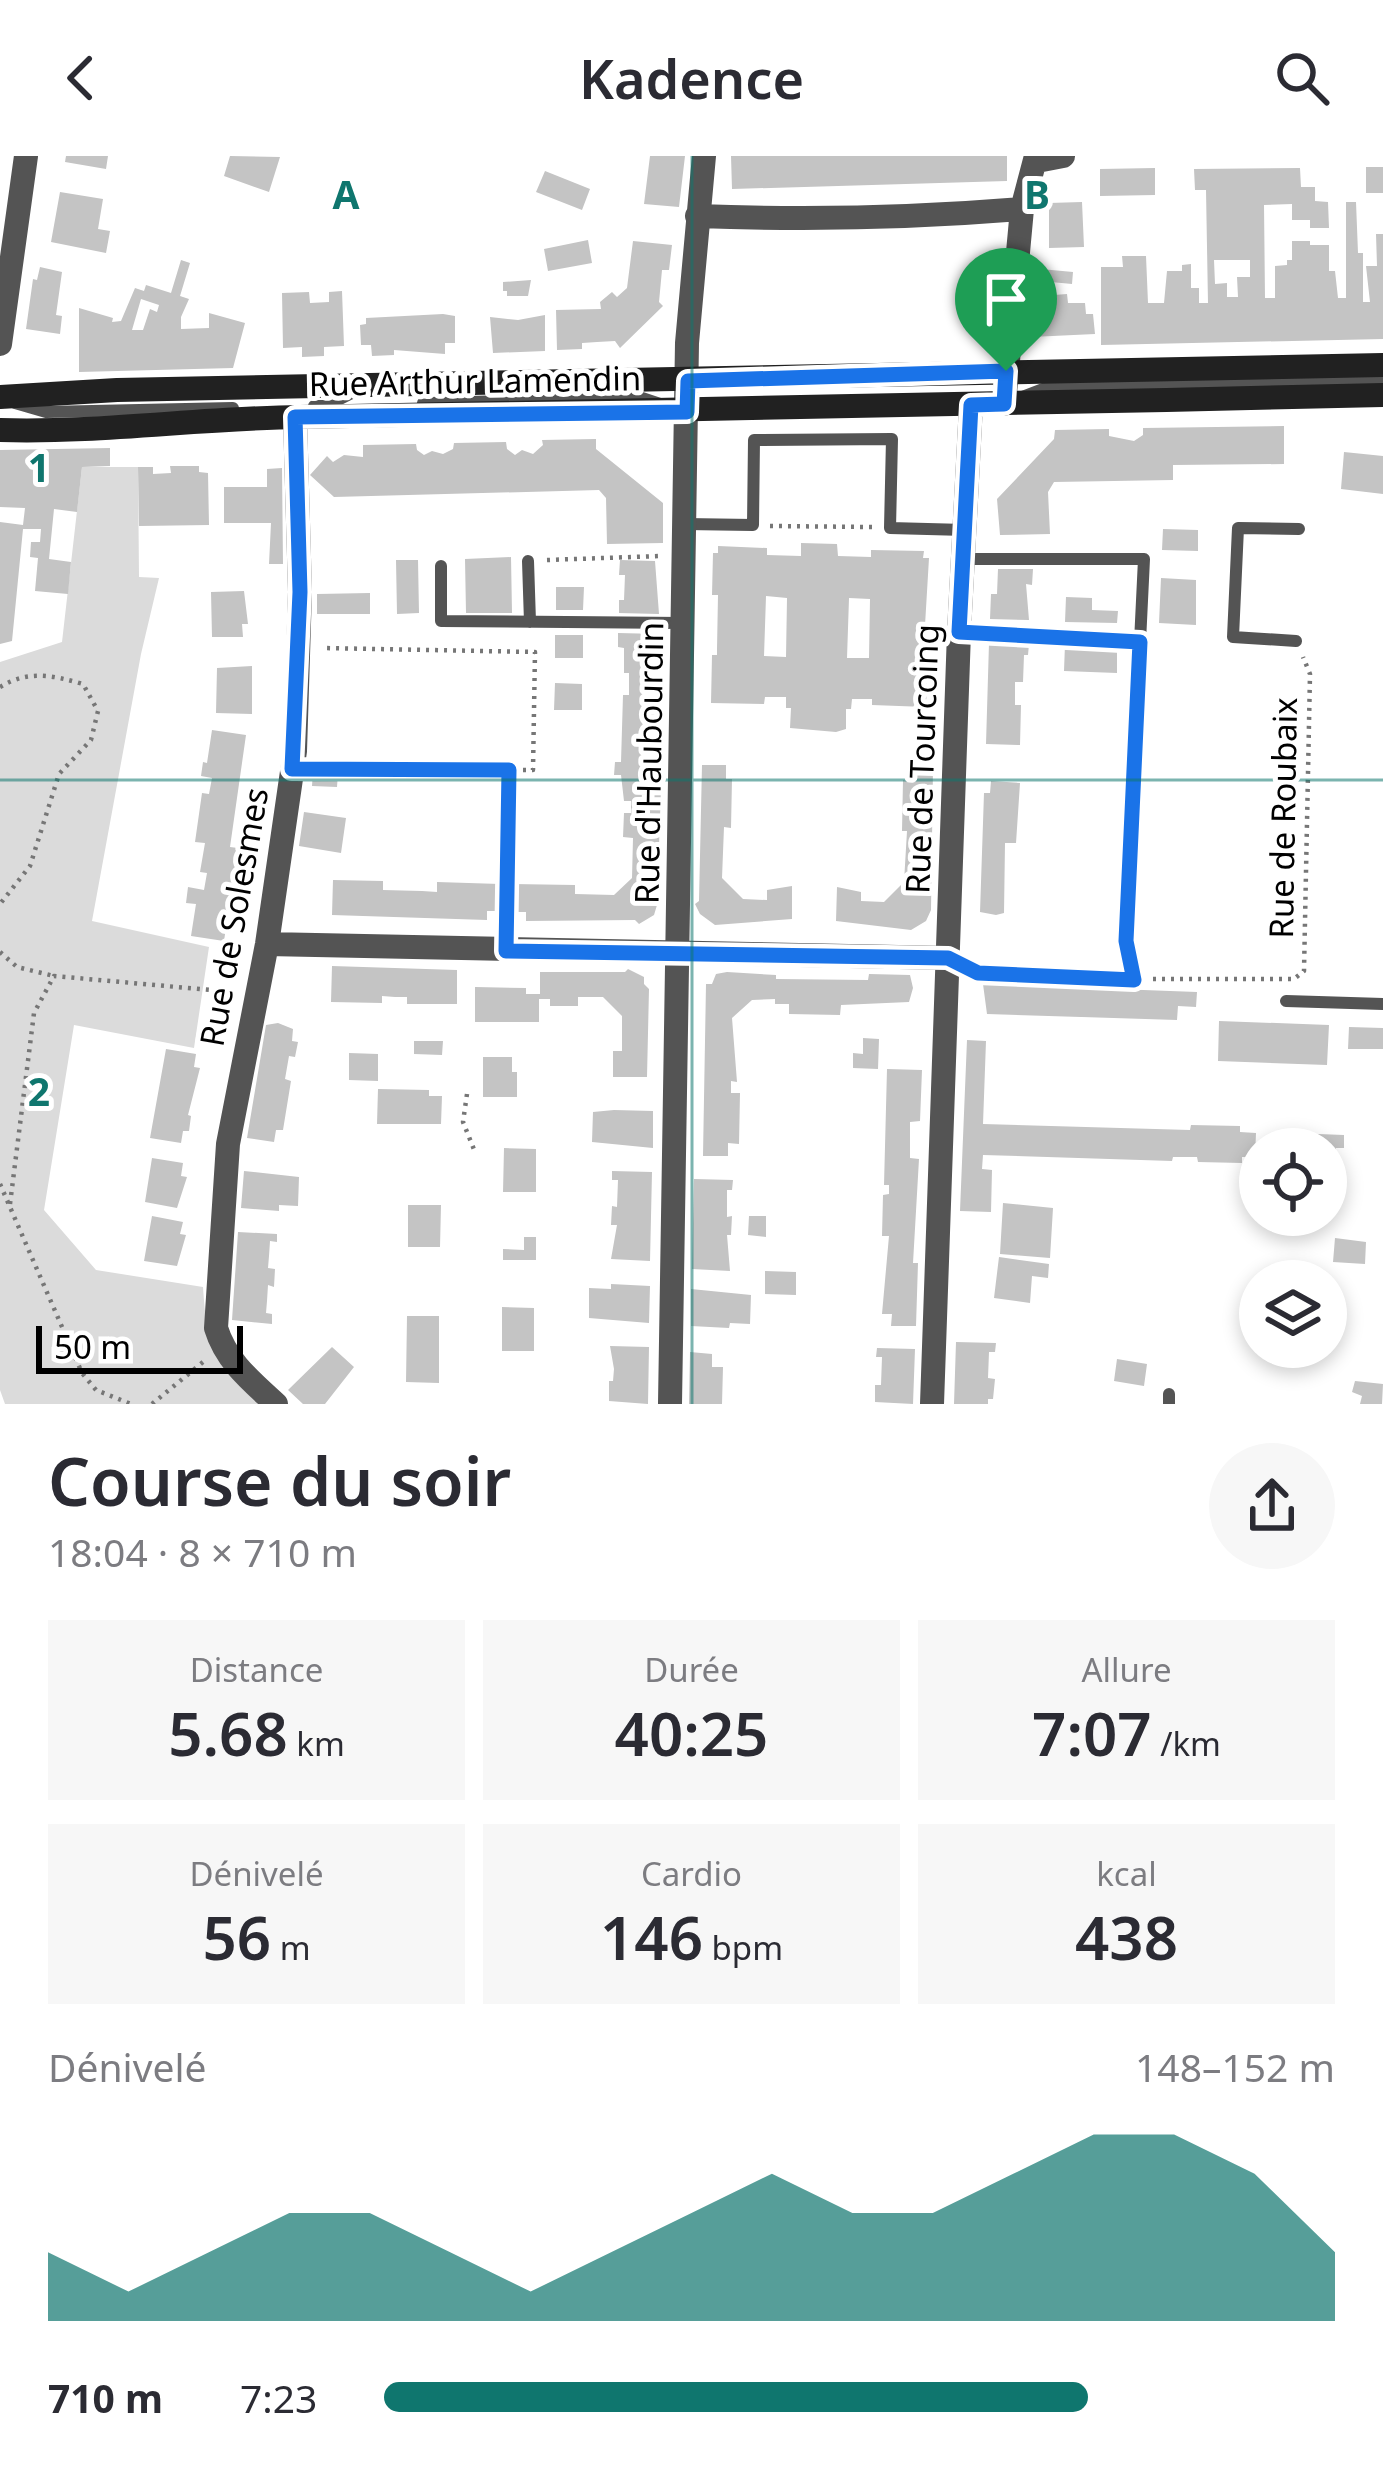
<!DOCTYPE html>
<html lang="fr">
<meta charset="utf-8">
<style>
body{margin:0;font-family:"Noto Sans",sans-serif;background:#f7f7f7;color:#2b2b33;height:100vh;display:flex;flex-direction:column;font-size:45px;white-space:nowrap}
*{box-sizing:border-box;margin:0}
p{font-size:39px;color:#7c7c81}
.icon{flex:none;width:66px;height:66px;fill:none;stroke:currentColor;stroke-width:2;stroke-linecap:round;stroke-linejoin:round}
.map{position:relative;height:1248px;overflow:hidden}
.details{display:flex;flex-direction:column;background:#fff;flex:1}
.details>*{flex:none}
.controls{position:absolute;left:1239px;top:972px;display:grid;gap:24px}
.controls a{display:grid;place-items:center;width:108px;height:108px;border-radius:50%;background:#fff;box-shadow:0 6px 18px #0003;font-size:60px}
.scale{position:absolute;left:36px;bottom:30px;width:207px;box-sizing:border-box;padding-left:12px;border:6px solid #000;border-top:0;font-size:33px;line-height:42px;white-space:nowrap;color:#000;-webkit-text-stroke:9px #fff;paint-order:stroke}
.pin{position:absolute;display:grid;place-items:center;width:102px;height:102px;color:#fff;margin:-123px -51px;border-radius:50% 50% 50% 0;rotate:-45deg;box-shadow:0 0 12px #0007}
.pin .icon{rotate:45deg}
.round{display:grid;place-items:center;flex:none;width:126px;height:126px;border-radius:63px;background:#f7f7f7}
.summary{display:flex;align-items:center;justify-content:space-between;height:204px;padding:0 48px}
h1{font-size:66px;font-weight:600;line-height:90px}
.figures{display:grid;grid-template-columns:repeat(3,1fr);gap:18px;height:204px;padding:12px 48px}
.figures div{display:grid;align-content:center;border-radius:0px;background:#f7f7f7;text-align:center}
.figures b{font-size:60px;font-weight:600}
.figures small{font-size:33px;font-weight:400}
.figures p{font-size:33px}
.chart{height:336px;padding:24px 48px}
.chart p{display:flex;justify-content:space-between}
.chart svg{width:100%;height:216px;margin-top:12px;fill:#0f766e;opacity:.7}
ul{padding:0 48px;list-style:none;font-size:39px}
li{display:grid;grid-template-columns:192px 144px 1fr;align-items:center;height:90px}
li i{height:30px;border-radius:15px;background:#0f766e}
header{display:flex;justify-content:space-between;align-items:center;height:156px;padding:0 48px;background:#fff;font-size:54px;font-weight:600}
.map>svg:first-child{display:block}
</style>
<header><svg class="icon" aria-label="back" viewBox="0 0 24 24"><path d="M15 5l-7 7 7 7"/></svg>Kadence<svg class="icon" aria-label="search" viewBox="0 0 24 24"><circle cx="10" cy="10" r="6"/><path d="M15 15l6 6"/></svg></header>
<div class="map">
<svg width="1383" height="1248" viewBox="0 0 1383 1248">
<rect width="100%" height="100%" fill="#fff"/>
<path fill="#dbdbdb" d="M82,311h56l1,110 20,1 -18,76 -49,267 117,26 -15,101 -120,-23 -30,185 52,60 107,17c4,62 11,76 56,117h-254l-5,-14v-728l62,-20z"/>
<path fill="#c4c4c4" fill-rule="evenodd" d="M66,0h42l-2,13 -41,-7z
M230,0l50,1 -11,35 -45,-16z
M650,0h35l-6,51 -35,-3z
M731,0h276v25l-275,8z
M1366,11h17v26h-17z
M1155,12v27l-55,1v-27z
M1300,12l1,19h14v14l13,1 1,26h-19v-8h-18v-16l-28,1 1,93h10v-32l12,-1v-5h5v-19h18v4h19v26h6l3,27h8v-96h10l2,51h5v49h7l-4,-36h11l-1,-32h7v105l-282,6v-78h22l-1,-11h24l2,47h16l3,-32h15v-6l9,-1v24h8v15h9l-2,-113h-11l-1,-21zM1214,104h36v17h-13l1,20h-11v-14l-12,1z
M545,15l45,18 -8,21 -46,-18z
M60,36l43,7 -5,30 12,2 -4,22 -55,-11z
M1082,46l2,45 -35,1v-45z
M588,84l4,23 -44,8 -4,-22z
M633,85l39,4 -3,25h-7l-3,32 4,4 -43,42 -5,-7 -18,1 -15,1v6l-25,1 -1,-40 45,-1 -1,-7 12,-10 5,5 10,-9z
M181,104l9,3 -10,33 9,3 -8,18v12l28,-1v-15l36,10 -12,45 -154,4v-64l34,10 -1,4 9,-1 14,-33 9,3 2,-6 25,8zM141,143l18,6 -2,7 -7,-3 -7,21h-11z
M40,111l22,5 -6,43 6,1 -2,18 -34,-5 7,-50 4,1z
M1030,112l43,4 -1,12 -21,-2 -2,14 -22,-2z
M531,124l-3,16h-21v-5h-4v-9z
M342,135l2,55 -20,1v9l-22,1v-10l-19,1 -1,-55 27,-1 1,11 19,-1v-10z
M1067,138l1,9h17l1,11h7l2,20 -64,3 -1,-20 17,-1v-12h7v-9z
M443,158l12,2v27h-10v11l-51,-4v5l-22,1 -1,-11h-10l-1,-20 6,-1v-6z
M545,159v36l-52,2 -3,-36 28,3z
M1284,270v38l-111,1v15l-119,2 -6,10 2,42 -50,1 -3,-36 57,-60 1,-9 54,-1v7l25,5 9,-6v-7z
M596,283v10l67,54v40l-56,1 -1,-46 -7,-8 -265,7 -24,-22 17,-19 6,6 11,-7 19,2v-12l53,-1 1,6 7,5 8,-4 11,3 10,-5 1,-6 52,-1 1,7 8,6 7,-5 11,4 10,-9 -1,-5z
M110,292v18l-28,1 -5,45 -23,-3 -5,50 22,3 -3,32 -33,-3 3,-33 -8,-1 1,-15h9l1,-13h-18l-11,112 -12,3v-122l23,3 2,-17 -25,-1v-57z
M1344,296l39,4v38l-42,-5z
M170,310h29v6l9,1 1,52 -70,1 -1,-59h15v7l18,-1z
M282,312l1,96h-14l2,-41h-47v-36h43v-18z
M1163,373l35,1v21l-36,-1z
M801,387l36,1 1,12 33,1v-7l53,1 -1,7h6l-6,101 5,1 -2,47 -54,-2v-6h-20l-1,10h-5v20l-10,3 -46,-4 1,-20h-5v-11h-21l-1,7 -53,-1 1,-48h5v-6l1,-54h-6l1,-42h5v-7l49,2v7l34,1zM766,440l21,2 -1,59 -22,-1zM849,442l21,1 -1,59h-22z
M511,401l1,56h-46l-1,-54z
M396,404h22l1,53 -22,1z
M620,404l35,1 4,53 -40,-1v-13h5l1,-25h-6z
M998,413h35l-1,16 -6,-1 3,36 -39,-1 1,-25h6z
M1161,422l35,2v45l-37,-2z
M556,431h28l-1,23h-27z
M244,435l4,33h-6l1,13h-31l-1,-45z
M370,437v21h-53v-20z
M1066,441l26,1v12l26,1 -1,12 -52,-1z
M618,477l41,1 -3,101h-6v53h11l-4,117 -3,10 -15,9 -4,-4 -109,1v-9h-15l1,-28 63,1v9l39,1 18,-17 1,-40 -10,-1 1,-24h7v-12h-7l-3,-26h-7l1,-13h6l2,-67h6v-22h-5v-25l-6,-1z
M555,479h28v23h-28z
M989,487l40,1 -1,11h-4l-1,27h-8v23h6l-1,40 -34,-1z
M1065,488l52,2v27l-53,-2z
M252,510v48l-36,-1 1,-45z
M555,527l27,1v26h-28z
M212,574l34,5 -16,112 8,1 -14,93 -33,-5 5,-32 -10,-1 2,-16 16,3 3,-17 -7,-1 5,-29 -10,-1 7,-49 7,1 3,-16 -11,-2 2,-14 4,1z
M702,609h24v14h6l-1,49 -7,-1 -2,51 21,21 24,1v-10l25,-4v33l-77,6 -15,-11 -5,-10 4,-3z
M909,611l24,1 -2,142 -5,11 -15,9 -75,-9 1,-34 24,5v9l23,1 20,-20 3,-51h-5l1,-51 5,1z
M313,615l25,2 -1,14 -25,-1z
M991,625l29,2 -4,60h-11l-1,70 -8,2 -16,-3 4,-119h6z
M304,656l42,6 -5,35 -42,-7z
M333,724l50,1v9l39,1 15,1v-10l63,2 -1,27h-12v9l-155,-5z
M332,810l125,4v34h-50v-7h-12l-13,-1v7l-51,-1z
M628,813l16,8v7l5,5 -2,88h-34v-26h9v-35l-19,-19h-25v9h-28v-7h-11v23h-64v-35l51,1v6h14v-22h85z
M727,816l49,3v4l92,1 1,-6 41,1 3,13 -4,14 -68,3 -1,10 -51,-1v-10h-14v-5l-23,1 -20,18 5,64 -6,-1v12h9l-1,51 -11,-1v13h-25l3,-172h6l4,-10z
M983,828l214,8 -1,15 -18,-1 -1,14 -190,-6z
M1219,865l110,4 -2,40 -109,-4z
M278,867l15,6 -1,12 6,1 -3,15 -6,-1 -4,23 6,2 -8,49h-7l-2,12 -27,-4 19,-113z
M1349,871l34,1v21h-35z
M863,882l16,1 -1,30 -25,-1v-15l10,1z
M967,884l19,1 -3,83 207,6 1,-5 49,1v6l16,1 -1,24h-13v6l-44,-1 -1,-5h-24l-1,4 -189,-6 -1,14 10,1 -1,42 -31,-1z
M414,885h29l-1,14 -28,-1z
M166,893l30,5 -2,13 6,1 -12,47 3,1 -2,15h-6l-2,12 -31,-5z
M349,897l29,1v27l-29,-1z
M483,901h29v15h5v25h-34z
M887,913l35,1 -2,51 -10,1v36l9,1 -6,104h5l-2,63h-25l1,-12h-10l7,-78h-7l1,-41 6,-1v-9h-5z
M378,933l51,1v6h13l-1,28h-64z
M614,954l39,1v37l-61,-6 1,-30z
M1293,977l51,2v13h-8l-1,18 -9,-1v-16h-47v-14z
M504,992l32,1v43h-33z
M152,1002l31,5 -2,13 6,1 -10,31 -32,-6z
M244,1015l55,6 -1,29 -19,-1v6l-38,-3z
M612,1015l40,1 -2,89 -39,-2 6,-34h-6l1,-19 5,1 1,-27h-6z
M694,1023l39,1 -1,10h-5v27l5,-1 -1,19h-4l3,36 -38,-2z
M1003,1047l50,5 -3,50 -50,-4z
M408,1049h33l-1,42h-32z
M152,1060l31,6 -3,12 6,1 -9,31 -33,-5z
M749,1060h17v21l-18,-2z
M238,1076l39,2v8l-7,-1 -1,15 -1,12 7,1 -1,18 -6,-2 -1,16 -1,12 6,1v10l-40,-4z
M524,1081h12v23h-33v-11l21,1z
M1335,1082l31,4 -1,22 -32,-2z
M999,1101l50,7 -1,14 -16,-2 -2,27 -36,-5z
M765,1115l31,1v23l-31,-1z
M611,1128l39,2 -1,37 -60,-5v-30l22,1z
M691,1133l60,6 -1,29 -20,-1 -1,5 -38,-2z
M502,1151l32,1v43h-32z
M407,1160h32v67l-33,-1z
M956,1186l40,1 -1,9h-6l-1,26 7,1 -2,20h-5v5h-34z
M610,1190l39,1 -1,57 -39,-3v-20h4l1,-12z
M332,1191l22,20 -29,37h-22l-15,-14z
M1281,1191h34l-2,17 -34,-5z
M877,1192l38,1 -2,55 -38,-2v-17h6l1,-28h-6z
M690,1196l22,2v13h11l-1,37h-33z
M1117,1203l30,5 -3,22 -30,-5z
M1355,1225l28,3 -1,20h-22l2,-8 -10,-4z"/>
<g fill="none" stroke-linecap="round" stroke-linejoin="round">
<path stroke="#767676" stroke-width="4.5" stroke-dasharray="3 6" stroke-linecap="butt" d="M770,370l102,1
M547,404l114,-4
M0,531c28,-17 52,-12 83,-3l15,27 -7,29 -32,34 -29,92 -30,38
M316,613l217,1 2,-118 -212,-4
M506,765l3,-150
M0,796l17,15 37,9
M1129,802l-3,-17 13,-277
M1153,823h141l10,-8 6,-297 -7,-17
M467,938l-4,28 12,30
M0,1028l82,189 14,17 35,14
M10,1048l24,-191 20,-37 179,16
M152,1248l51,-42"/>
<path stroke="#545454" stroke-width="12" d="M1022,241l26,-10 335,-7
M15,247l31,9 187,-4
M423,247l219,-5 18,6
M314,250h12l30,-15
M685,368l68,1 1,-85 138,-1 -2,89 75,2
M528,405l2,61
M441,410v55l242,2
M959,476l181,10 4,-83h-181
M1296,485l-63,-4 5,-109 61,1
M949,803l29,14 156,6
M1286,845l97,3
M1169,1248v-10"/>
<path stroke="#545454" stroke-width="24" d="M1037,5l26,-5
M1022,53l14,-53
M697,60c108,4 217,2 325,-7l-18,195
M0,188l26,-188
M267,788l681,14
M276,1248c-25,-23 -50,-43 -60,-76l12,-184 39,-200 28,-193 5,-159 -5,-175
M670,1248l17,-1061 17,-187
M932,1248l27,-772 12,-227"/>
<path stroke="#212121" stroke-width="24" d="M0,241l117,-7 1266,-25
M0,274c100,3 200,-12 300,-13 361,-5 722,-14 1083,-22"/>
</g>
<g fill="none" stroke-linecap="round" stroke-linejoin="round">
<defs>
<path id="route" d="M1006,215l-2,33 -33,1 -12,227 181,10 -14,299 8,39 -156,-7 -30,-15 -442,-7 3,-181 -217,-1 8,-177 -5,-175 392,-5 1,-31z"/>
</defs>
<use href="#route" stroke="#fff" stroke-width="24"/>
<use href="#route" stroke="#1a73e8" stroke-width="15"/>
</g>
<path fill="none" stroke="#0f766e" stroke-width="3" stroke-opacity="0.55" d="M692,0v1248M0,624h1383"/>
<g text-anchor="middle" stroke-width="10" stroke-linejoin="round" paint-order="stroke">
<g font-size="33" fill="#000" stroke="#fff">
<text transform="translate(475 225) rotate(-1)" y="12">Rue Arthur Lamendin</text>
<text transform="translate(922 603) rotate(-88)" y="12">Rue de Tourcoing</text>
<text transform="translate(649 607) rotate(-89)" y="12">Rue d'Haubourdin</text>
<text transform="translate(1283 662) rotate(-89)" y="12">Rue de Roubaix</text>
<text transform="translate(234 761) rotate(-80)" y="12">Rue de Solesmes</text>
</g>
</g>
<g font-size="39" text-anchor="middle" font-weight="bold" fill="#0f766e" stroke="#fff" stroke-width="10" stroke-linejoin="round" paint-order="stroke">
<text x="346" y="53">A</text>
<text x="1037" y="53">B</text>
<text x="39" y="326">1</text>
<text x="39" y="950">2</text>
</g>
</svg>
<div class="controls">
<a><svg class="icon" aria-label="locate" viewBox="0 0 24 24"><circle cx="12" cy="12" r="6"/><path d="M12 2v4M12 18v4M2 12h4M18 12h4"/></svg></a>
<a><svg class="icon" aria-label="layers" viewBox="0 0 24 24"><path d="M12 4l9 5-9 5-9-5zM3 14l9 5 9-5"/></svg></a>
</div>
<div class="scale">50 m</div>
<div class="pin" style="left:1006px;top:215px;background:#1e9e55"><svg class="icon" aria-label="arrive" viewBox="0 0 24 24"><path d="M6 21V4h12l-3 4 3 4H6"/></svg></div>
</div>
<section class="details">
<div class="summary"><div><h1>Course du soir</h1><p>18:04 · 8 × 710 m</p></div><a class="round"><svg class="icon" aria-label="share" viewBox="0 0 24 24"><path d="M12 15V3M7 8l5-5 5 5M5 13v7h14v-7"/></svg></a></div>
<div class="figures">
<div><p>Distance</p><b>5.68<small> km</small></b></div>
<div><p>Durée</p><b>40:25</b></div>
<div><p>Allure</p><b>7:07<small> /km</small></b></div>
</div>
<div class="figures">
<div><p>Dénivelé</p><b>56<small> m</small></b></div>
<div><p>Cardio</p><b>146<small> bpm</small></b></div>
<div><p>kcal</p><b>438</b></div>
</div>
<div class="chart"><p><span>Dénivelé</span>148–152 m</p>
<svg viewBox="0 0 160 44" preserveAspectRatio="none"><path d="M0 44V30L10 38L20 30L30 22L40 22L50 30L60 38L70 30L80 22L90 14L100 22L110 22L120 14L130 6L140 6L150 14L160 30V44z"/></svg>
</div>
<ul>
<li><b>710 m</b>7:23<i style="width:74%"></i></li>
</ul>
</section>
